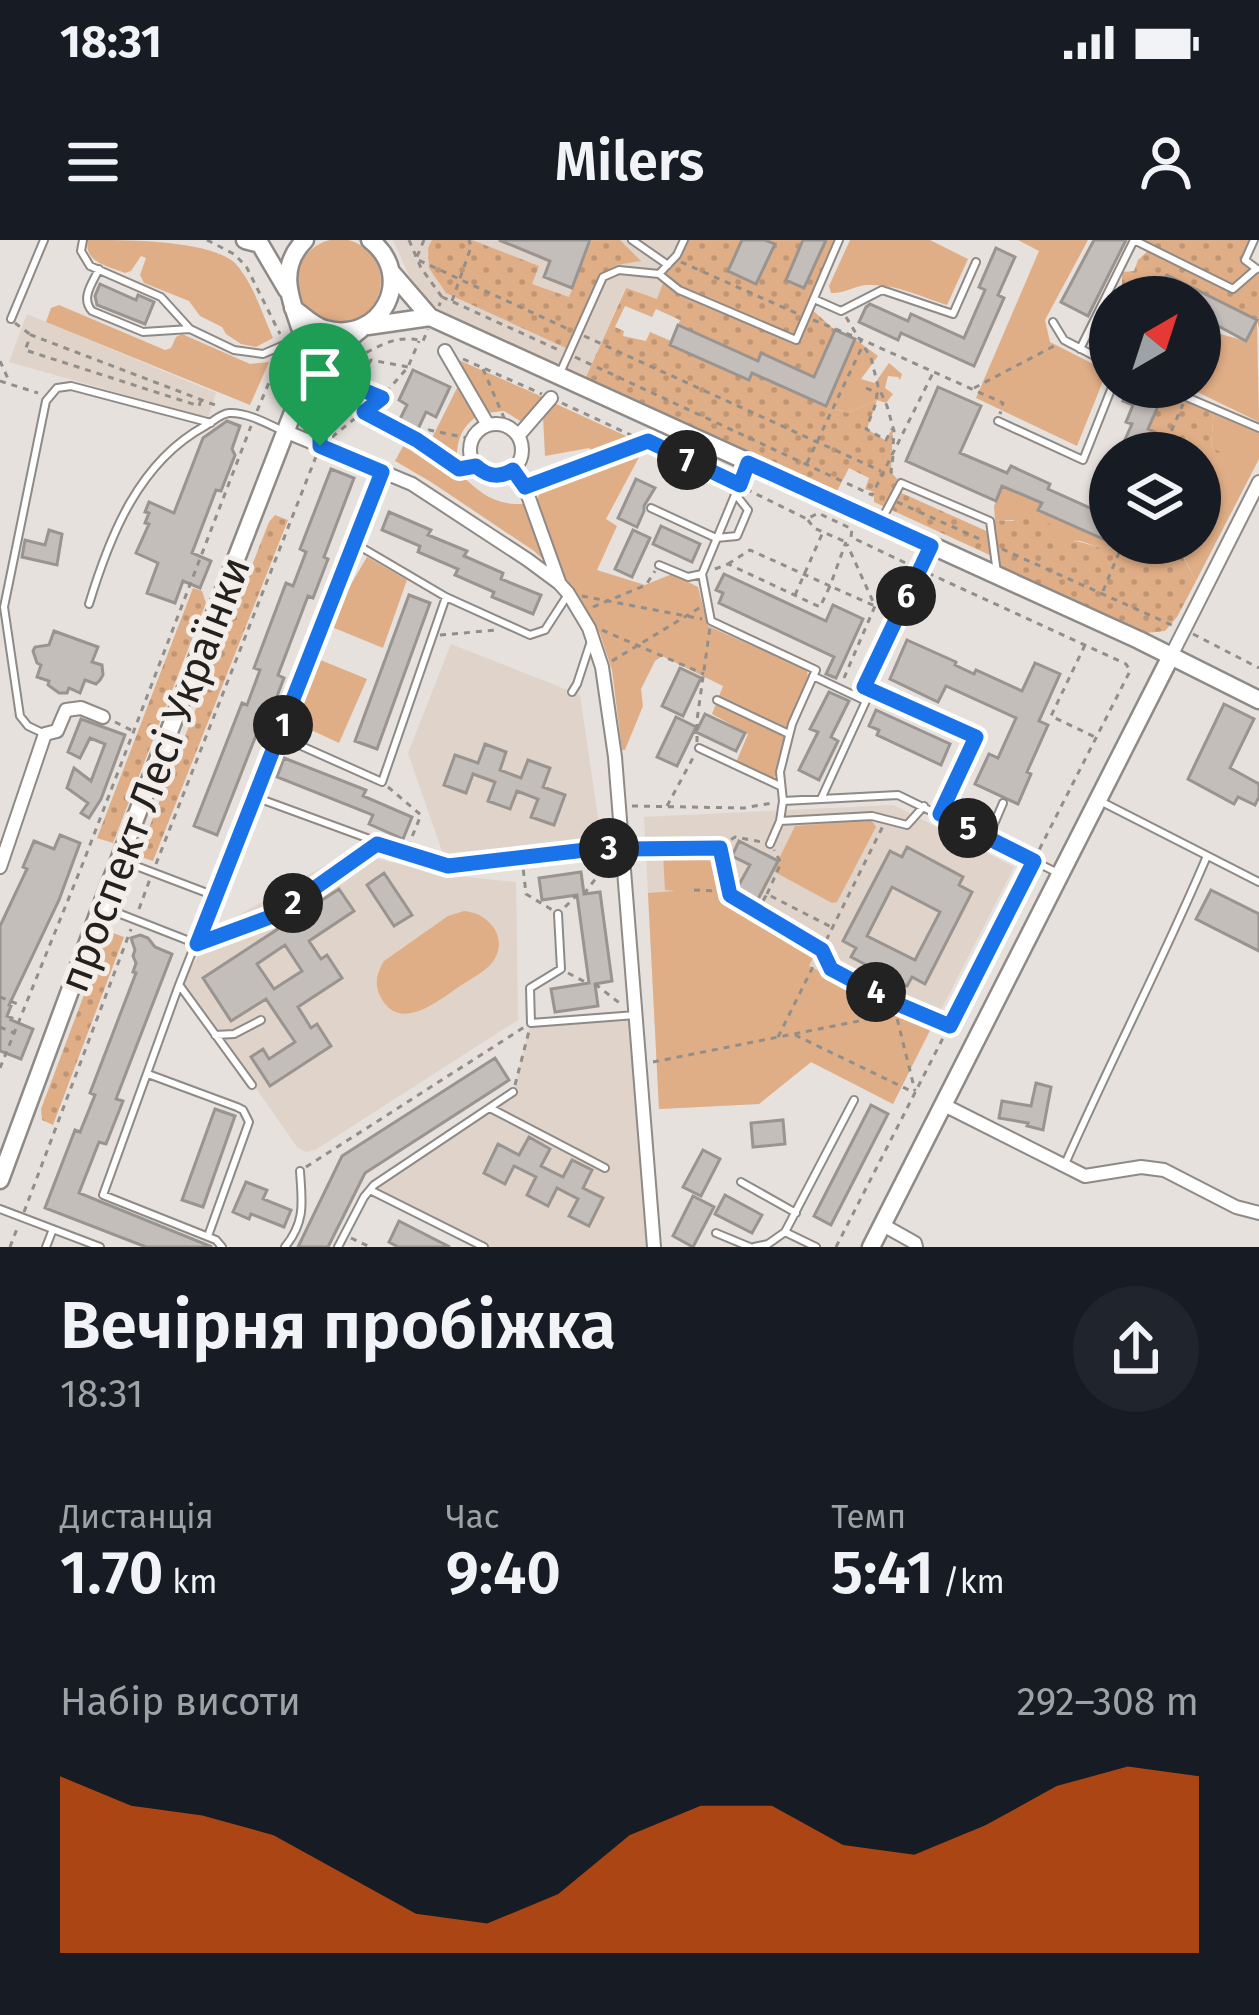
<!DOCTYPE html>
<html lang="uk">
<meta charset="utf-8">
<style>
body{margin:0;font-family:"Fira Sans",sans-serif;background:#20242c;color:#f1f3f6;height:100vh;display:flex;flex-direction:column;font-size:45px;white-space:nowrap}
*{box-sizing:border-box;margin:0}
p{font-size:39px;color:#9ea1a6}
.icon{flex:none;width:66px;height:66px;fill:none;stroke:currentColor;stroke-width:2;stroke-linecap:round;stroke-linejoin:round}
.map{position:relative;height:1007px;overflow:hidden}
.panel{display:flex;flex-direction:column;background:#171b24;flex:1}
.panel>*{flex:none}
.needle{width:78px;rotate:39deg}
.controls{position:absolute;left:1089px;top:36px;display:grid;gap:24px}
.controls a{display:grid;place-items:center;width:132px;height:132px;border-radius:50%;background:#171b24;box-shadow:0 3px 9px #0004;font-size:60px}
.pin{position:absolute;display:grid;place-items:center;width:102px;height:102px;color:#fff;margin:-123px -51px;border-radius:50% 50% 50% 0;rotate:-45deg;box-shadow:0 0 12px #0007}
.pin .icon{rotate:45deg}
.km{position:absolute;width:60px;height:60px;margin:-30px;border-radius:50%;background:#222;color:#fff;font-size:33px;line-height:60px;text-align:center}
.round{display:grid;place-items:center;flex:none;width:126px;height:126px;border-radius:63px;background:#20242c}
.headline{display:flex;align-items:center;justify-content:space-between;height:204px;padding:0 60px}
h1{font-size:66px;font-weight:600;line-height:90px}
.stats{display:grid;grid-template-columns:repeat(3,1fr);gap:18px;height:204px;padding:12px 60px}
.stats div{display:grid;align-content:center}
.stats b{font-size:60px;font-weight:600}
.stats small{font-size:33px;font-weight:400}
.stats p{font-size:33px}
.chart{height:336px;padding:24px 60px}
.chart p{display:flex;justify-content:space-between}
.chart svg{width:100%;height:216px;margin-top:12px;fill:#ea580c;opacity:.7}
.status{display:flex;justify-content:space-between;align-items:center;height:84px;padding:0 60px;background:#171b24;direction:ltr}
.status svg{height:33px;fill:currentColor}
header{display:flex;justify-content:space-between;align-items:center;height:156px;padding:0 60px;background:#171b24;font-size:54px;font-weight:600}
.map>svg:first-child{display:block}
</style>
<div class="status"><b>18:31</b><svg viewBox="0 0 49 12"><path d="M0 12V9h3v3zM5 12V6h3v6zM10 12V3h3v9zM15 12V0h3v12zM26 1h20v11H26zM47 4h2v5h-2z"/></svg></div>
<header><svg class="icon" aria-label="menu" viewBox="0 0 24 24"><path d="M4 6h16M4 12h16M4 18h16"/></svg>Milers<svg class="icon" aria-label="person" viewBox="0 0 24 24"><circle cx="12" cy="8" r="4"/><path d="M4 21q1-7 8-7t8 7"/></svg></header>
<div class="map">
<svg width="1259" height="1007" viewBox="0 0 1259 1007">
<defs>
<pattern id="park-dots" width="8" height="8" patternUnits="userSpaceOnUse" patternTransform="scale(3)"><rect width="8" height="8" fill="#e0ae86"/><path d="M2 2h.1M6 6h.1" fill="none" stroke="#c09573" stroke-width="1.8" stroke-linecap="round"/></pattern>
</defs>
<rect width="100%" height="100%" fill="#e6e1dc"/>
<path fill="#dfd3ca" d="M393,0h286l-22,60 -32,-12 -39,89 -142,-65 -14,-9 -20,-25z
M27,74l189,79 -8,25 -199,-56z
M451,404l129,51 21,143 -156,22 -37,-107z
M894,565l120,62 -121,237 -82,-42 -52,42 -100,5 -15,-292z
M348,612l99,23 69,7 2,138 -203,130 -9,2 -9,-5 -115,-165 33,-53z
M636,775l18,232h-169l-115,-57 143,-98 18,-69z"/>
<path fill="#e0ae86" d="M297 41a42 42 0 1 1 84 0a42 42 0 1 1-84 0Z
M88,0c41,0 118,0 146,22 19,20 28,51 39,76l-17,9 -15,-3 -15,-10 -4,-7 -22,-11 -11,-15 -45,-18 -4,-8 6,-17 -5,-2 -10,15 -6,2c-17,-7 -42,-11 -37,-33z
M850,0h80l38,19 -21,46c-25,-8 -51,-21 -78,-20 -14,0 -24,9 -38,8l-2,-7z
M1018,0h70l-43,80 5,22 57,29 -30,75 -101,-48 63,-147z
M59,65l106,45 6,-2 5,-11 6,-3 68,30 19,-2 -19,43 -204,-83 5,-14z
M1200,76l7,4 -5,9 44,12 11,-21 2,102 -72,-35h13z
M855,99l23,17 -17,23 14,4 14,-20 13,11 -2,6 -2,-3 -10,-1 -3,12 8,6 -7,9 -9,-3 -29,13 -22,-7z
M454,118l91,40 -20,26 -21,-13 -18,2z
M459,144l20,31c-19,12 -23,28 -22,49l-26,-24z
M554,163l83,38 -40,15 -8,-8 -44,8 -2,-39z
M1214,169l45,19v31l-63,122 -14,-27 3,-11h15v-41l10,-22 -5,-7 5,-10 13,-8 -12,-8z
M407,199c18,9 34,20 49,32 24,20 34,34 68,33l22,58 -12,-11 -103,-69 -36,-21z
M645,206l-39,73 11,7 -20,44 48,15 27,-11 26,13 10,39 99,44 2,16 -17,38 -12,48 -10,9 -35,-16 13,-31 -36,-20 11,-28 -61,-30 -7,5 -14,28 2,17 -18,44h-3l-10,-80 -12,-36 -14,-25 -22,-27 -28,-81 7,-14z
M1003,246l39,17 -3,6 71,33v6c-23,3 -28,-19 -52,2l-45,-30h-18l-1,-14z
M367,317l40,23 -24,68 -56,-23z
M318,419l49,20 -28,64 -45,-21z
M871,580l5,7 -39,75 -5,1 -59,-32 22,-45z
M719,611l3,37 98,55 -11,23 123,60 -39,78 -82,-42 -52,42 -100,5 -11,-216 27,-2 -10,-1 -2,-37z
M464,671c26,2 47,29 27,53 -8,9 -21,15 -31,22 -22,15 -61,48 -80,10 -6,-12 -3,-24 4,-35l64,-45z"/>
<path fill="url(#park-dots)" d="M432,0h40l67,26 -7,18 37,13 23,-57h28l21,21 -24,4 -17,9 -34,74 -120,-55 -17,-25 -1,-20z
M679,0h63l-14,31 28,13 9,-44h38l-17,39 18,9 22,-48h13l-29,68 25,22 -21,47 -52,-24 -4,8 -80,-36 2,-5 -24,-11 -4,8 -27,-11 -10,21 9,4 -1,5 23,5 4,-9 21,9 -1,4 78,35 4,-7 74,33 22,7 29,-13 -10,29 18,11 8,-12 -2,44 7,8 -1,11 94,42 3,-13 23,1 14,-7 27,14 -4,17 4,5 6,-12 5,3c17,-1 26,9 41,7l2,-5h73l-3,12 14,26 -19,36 -12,14 -19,2 -150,-69 -2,-7 -120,-55v-10l-9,-3 4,-11 -20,-10 -12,23 -251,-114 40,-89 31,11z
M1146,0h108l-9,20 14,12v57l-2,-10 -90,-43 -6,7 -12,-3v6l-15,11 -12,-1v-24l12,-1 4,-11 12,-11 -6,-4z
M1170,150l44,19 -3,38 13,7 -6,8 -8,1 -5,10 5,7 -10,22v-49h-55l9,-21 -6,-3 14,-32z
M275,275l13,5 -135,341 -15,-5 131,-334z
M193,348l9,3 4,12 -93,240 -16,-5z
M108,691l16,6 -71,188 -11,-5 -1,-11z"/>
<path fill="#c3beba" stroke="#999490" stroke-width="3" fill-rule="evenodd" d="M499,0h91l-18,48 -28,-11 6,-16z
M742,0h23l10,4 -19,40 -28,-13z
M803,0h23l-22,48 -18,-8z
M1094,0h32l-38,76 -27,-14z
M996,8l19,9 -17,38 6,3 -30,68 -73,-33 -3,7 -39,-18 7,-15 4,-3 38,17 3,-7 53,24 21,-48 -6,-3z
M1167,35l90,45 -11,21 -46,-25v-19h-49z
M100,44l36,16 2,-5 16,7 -9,22 -48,-19 -2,-9z
M678,85l80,36 3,-8 53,24 21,-47 20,9 -29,67 -74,-33 -3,7 -79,-35z
M413,130l37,17 -14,30 -10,-5 -8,17 -19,-8 8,-16 -8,-5z
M938,147l43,19 -21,47 47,20 4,-7 39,18 -2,5 51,23 11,-24v54l-72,-32 4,-7 -40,-17 -6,15 -90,-40z
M1129,147h11l22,10 -14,32 7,3 -10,21h-26l13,-29 -6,-2 7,-17 -10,-4z
M227,181l13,5 -8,23 3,6 -14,36 -5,-1 -24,63 19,8 -11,27 -17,-7 -8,22 -28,-10 11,-30 -22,-10 13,-29 -4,-1 4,-10 -4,-1 4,-10 25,11 29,-75z
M331,229l23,9 -30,79 4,2 -15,39 -5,-2 -30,79 6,3 -15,39 -5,-2 -47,120 -23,-9 48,-123 5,2 13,-35 -6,-2 32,-85 7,3 13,-34 -6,-3z
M636,239l19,9 -11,18v5l-7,16 -19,-9z
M389,272l42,18 -3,5 39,16 -3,5 39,17 -2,6 40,16 -8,19 -41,-17 2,-5 -39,-17 3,-6 -40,-17 2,-6 -38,-16z
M661,286l39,18 -8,18 -39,-18z
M49,290l13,4 -5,31 -35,-8 3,-17 20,5z
M633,290l17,8 -18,39 -17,-8z
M724,334l102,47 7,-16 30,14 -27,59 -10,-4 8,-17 -115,-54 4,-10 -7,-3z
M409,355l21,8 -53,146 -22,-8z
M54,391l44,16 -6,15 10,3 1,10 -3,5 -4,4 -11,-4 -5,13 -11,-5 -2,5h-8l-11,-8 1,-4 -12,-4 4,-12 -4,-2 -4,-12 2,-4 14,-2z
M907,400l49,22 -1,3 19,9 2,-4 46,21 13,-28 25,11 -21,47 9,4 -21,47 4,2 -13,30 -43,-20 14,-30 9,4 18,-40 -70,-32 -8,16 -48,-23z
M680,428l21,10 -18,38 -21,-10z
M829,452l20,9 -18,36 7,4 -19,39 -20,-10 19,-38 -8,-3z
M1224,464l30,15 -24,49 29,16v13l-4,8 -17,-8 -4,7 -46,-25z
M876,470l74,34 -9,21 -64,-30 2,-5 -10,-4z
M705,474l40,19 -9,18 -40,-19z
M676,477l20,10 -19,39 -20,-9z
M81,479l44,16 -24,64 -12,19 -8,-5 7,-10 -21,-15 7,-20 17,13 14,-37 -15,-6 -10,20 -12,-6z
M485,504l21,8 -6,18 21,8 7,-18 22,8 -7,19 22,8 -11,30 -23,-8 7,-18 -21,-8 -7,18 -22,-8 7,-19 -22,-8 -7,19 -22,-8 11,-30 23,8z
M284,518l82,32 -3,6 49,21 -9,22 -34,-15 4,-9 -96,-38z
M60,595l20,8 -21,57 -50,105 2,1 -4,10 5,2 -1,2 22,9 -12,30 -21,-8v-125l27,-57 -4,-2 11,-26 20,8z
M739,601l39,20 -21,40 -21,-11 14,-25 -18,-9z
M907,607l56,30 -4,8 13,7 -47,92 -13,-7 -5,9 -56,-29 5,-9 -13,-7 47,-90 12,6zM892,647l48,25 -25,48 -48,-24z
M581,632l3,22 16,-2 12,89 -17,3 3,22 -43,6 -4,-23 38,-6 -12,-88 -35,5 -3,-22z
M384,633l28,42 -18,11 -27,-41z
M339,649l15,22 -45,30 12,18 6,-4 15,23 -44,29 13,21 6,-4 14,22 -61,40 -19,-29 12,-8 6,10 26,-17 -29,-43 -35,22 -28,-43zM285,705l17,26 -28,18 -17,-25z
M1211,650l48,24v37l-63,-32z
M140,695l8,3 7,9 17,7 -56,145 7,2 -17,43 -7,-2 -20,51 133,54h-66l-101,-39 30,-78 5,2 15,-37 -5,-2 46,-120 -3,-1 3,-9 -3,-7 2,-6 -4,-12z
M495,818l14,22 -144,93 -37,74h-30l44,-91z
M1036,843l15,4 -8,43 -16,-4 1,-3 -29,-5 3,-17 29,5z
M871,865l17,9 -57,111 -17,-9z
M215,869l20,7 -32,91 -21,-7z
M783,880l2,24 -32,3 -2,-24z
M529,897l21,12 -9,17 22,11 9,-17 20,10 -9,18 20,10 -14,28 -20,-10 9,-17 -21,-11 -9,18 -21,-11 9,-18 -22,-11 -9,18 -21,-11 14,-29 21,11z
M703,910l17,9 -19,37 -18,-9z
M246,942l21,8 -4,9 28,11 -7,17 -33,-13 -2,5 -16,-7z
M725,955l37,20 -10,18 -37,-19z
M693,956l21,11 -21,40 -20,-11z
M399,981l51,26h-52l-9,-5z"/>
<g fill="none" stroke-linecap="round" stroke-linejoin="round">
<defs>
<path id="lane" d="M83,0l-2,11 9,15 71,31 29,32 44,21 29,4 37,-16
M632,0l36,25
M1134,0l99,49 23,-20
M1254,0l-9,20 12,9
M99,29c-6,13 -19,29 -7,42l51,21 47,-3
M659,34l18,-19 7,-15
M814,59l27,12 41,-21 71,24 23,-52
M11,79l33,-79
M1053,82l11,18 46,24
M1080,109l54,-109
M560,133l43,-96 16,-7 40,4 20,16 117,50 43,-100
M1163,147l96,41
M998,181l85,39 29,-73
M747,226l-45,108 9,47 105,49 -24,54 -12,48 3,29 -3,20
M651,268l65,30 21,-2 11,-26 -12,-15
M882,279l19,-36 89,38 7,52
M354,303l92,54 84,38 15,-5 22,-34
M929,309l-65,138 112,50 -37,77
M659,325l29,12 14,-3
M89,364c21,-69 50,-142 116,-178 9,-5 15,-12 24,-13 18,-1 39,11 54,18
M813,436l53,25
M572,452l5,-8 14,-43
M717,460l72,34
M45,494l-17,-8 -8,-10 -16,-109 42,-206 11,-13 14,-2 140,37
M279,496l103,46 64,-185
M699,508l81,38
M255,557l150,55
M821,559l50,-109
M783,561l115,-6 160,78
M1102,562l157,80
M988,598l15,-35
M770,604l10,-23 92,-5 35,9 17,-19
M123,621l92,35
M105,668l92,36
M558,674l3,55 -31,19 1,35 105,-8
M180,746l72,99
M215,795l19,-1 27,-14
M148,834l89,33 6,3 6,12 -41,114
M490,868l115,60
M1065,924c46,-104 98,-204 142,-308
M741,942l55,31
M370,950l114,57
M0,969l100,38
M716,993l34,14
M46,1007l7,-18
M222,1007l-6,-7 -113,-45 76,-210 203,-513
M285,1007c21,-26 17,-45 15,-76
M338,1007l26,-50 10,-12 139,-93
M754,1007l14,-3 17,-12
M816,1007l-31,-15 69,-132"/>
<path id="street" d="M445,111l43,74
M470 210a26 26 0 1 1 52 0a26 26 0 1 1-52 0Z
M287,192l125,52 116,76 31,23 9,10 21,35 13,39 13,90 39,490
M518,196l33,-38
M513,229l12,18 34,95
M1171,416l88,-174
M0,627l45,-133 12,-3 9,-21 15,-2 22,9
M944,865l141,71 56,-9 23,3 72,37 23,6
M883,985l32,18 1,4"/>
<path id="secondary" d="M245,0l15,4 27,46
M305,0c-28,28 -15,58 -4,90 4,12 7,25 10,38
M392,33l38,44 709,323 120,60
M293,68c10,7 20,18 32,21 56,16 92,-53 45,-89
M368,86l62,-9
M0,940l101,-273 208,-536 52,-42
M871,1007l300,-591"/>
</defs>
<use href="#lane" stroke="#8f8a86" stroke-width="10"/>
<use href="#street" stroke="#8f8a86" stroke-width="16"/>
<use href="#secondary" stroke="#8f8a86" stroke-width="21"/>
<path stroke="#928e8a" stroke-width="3" stroke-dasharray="6 6" stroke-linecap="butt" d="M207,0l27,14 12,12 34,68
M409,0l12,28 21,29 -3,9
M424,0l-8,19 154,71
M681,22l117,52
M442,57l119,54
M1138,57l15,-10 -5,-8
M452,61l19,-54 -2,-7
M846,77l25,41 7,28 9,20 7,25 -1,16
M813,80l45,18 145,65 -3,11
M15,83l16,12
M1100,91l10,-12
M584,96l297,135
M575,117l297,138 62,-124
M463,119l79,35
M0,121l9,20
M483,129l25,58
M0,141l38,12
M343,141l39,16 26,-30 11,-26
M357,145l14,-25 37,7
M866,148l11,5 -1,10 -10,26 20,11 6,-11
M974,148l82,-43
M201,160l-2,6 -174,-56 6,-15 184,70 3,2
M562,163l170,79
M257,171l24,-57
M363,172l54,28 42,29 17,-3
M321,193l28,-71c26,-13 44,-29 74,-21l5,-12
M332,197l48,-39
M419,198l10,-8 43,9
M1162,213l21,-49
M893,216l-2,16 4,3
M807,223l55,-116
M537,242l109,-41
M746,249l61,30 11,-6 34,16 -1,8 63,30
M897,262l85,38
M808,280l6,8 32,14
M1002,309l172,77
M728,324l22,-14 80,36 16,-44
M715,329l13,-5 92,43 10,-21 45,20 17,5
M928,333l198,91 4,7 -94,185
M1103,351l20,-48
M795,355l28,-63
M582,356l120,23
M593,367l53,-22 9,-14
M602,390l102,44
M1193,394l66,34
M440,395l57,-5
M1085,405l-34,71 44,21
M612,421l89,-54
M844,438l31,-72 -28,-62
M115,482l18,9
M697,502v-22l13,-93
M388,547l33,28 -12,29
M632,566l112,2 28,-5
M667,566l27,-50
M721,606l14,-9 27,5
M636,608h84l10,47 92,55 9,19 62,33 22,89
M411,614l37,12 161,-18
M522,618l4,36 28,17
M156,624l161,-410
M694,650l27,1 7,3
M584,654l28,-37
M767,654l14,-31 -7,-13
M565,667l12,-12
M139,669l11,-30
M757,671l10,-17 64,33
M204,701l75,-27 89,-64
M568,733l21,11
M595,744l27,21
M871,748l7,-12
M0,757l20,8
M895,763l52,22
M0,787l14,6
M795,795l120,58
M778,797l105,-211
M653,822l261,-52
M0,828l83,-205 168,-437
M515,845l14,-54
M306,927l220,-141
M24,972l107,-283
M351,998l19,9
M10,1007l8,-21
M836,1007l193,-377"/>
<use href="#lane" stroke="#fff" stroke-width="6"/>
<use href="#street" stroke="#fff" stroke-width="12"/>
<use href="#secondary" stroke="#fff" stroke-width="16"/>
</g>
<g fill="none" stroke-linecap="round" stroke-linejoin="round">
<defs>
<path id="route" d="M341,141l41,17 -18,14 53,28 42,29 17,-3c12,11 24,12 37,4l12,17 123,-46 92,44 8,-22 183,83 -67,141 112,50 -36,77 94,47 -84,165 -57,-24 -62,-33 -9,-19 -92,-55 -10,-47 -93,1 -7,-3 -172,20 -71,-22 -99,70 -81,30 185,-472 -62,-26v-12z"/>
</defs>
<use href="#route" stroke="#fff" stroke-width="24"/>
<use href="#route" stroke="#1a73e8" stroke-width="15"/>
</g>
<g text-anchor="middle" stroke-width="10" stroke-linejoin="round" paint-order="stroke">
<g font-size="42" fill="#23211f" stroke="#f3eeea">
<text transform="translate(154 534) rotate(-69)" y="15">проспект Лесі Українки</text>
</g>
</g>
</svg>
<div class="controls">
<a><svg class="needle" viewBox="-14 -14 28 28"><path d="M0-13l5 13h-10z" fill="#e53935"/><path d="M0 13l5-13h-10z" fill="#9ea1a6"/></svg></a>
<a><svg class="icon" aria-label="layers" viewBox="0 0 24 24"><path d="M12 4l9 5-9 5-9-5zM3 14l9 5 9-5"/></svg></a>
</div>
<div class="pin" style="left:320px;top:206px;background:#1e9e55"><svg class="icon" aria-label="arrive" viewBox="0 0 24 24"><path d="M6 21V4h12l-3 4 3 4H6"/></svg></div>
<b class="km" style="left:283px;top:485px">1</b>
<b class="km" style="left:293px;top:663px">2</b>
<b class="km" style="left:609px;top:608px">3</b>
<b class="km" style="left:876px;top:752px">4</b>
<b class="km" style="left:968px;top:588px">5</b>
<b class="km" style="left:906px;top:356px">6</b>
<b class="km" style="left:687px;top:220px">7</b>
</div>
<section class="panel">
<div class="headline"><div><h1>Вечірня пробіжка</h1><p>18:31</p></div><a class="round"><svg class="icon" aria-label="share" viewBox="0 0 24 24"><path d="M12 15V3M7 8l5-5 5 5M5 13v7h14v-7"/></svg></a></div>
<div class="stats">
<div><p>Дистанція</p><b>1.70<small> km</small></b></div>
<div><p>Час</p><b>9:40</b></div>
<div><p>Темп</p><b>5:41<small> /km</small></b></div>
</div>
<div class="chart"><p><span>Набір висоти</span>292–308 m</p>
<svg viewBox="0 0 160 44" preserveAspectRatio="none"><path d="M0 44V8L10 14L20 16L30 20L40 28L50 36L60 38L70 32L80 20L90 14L100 14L110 22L120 24L130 18L140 10L150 6L160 8V44z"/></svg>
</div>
</section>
